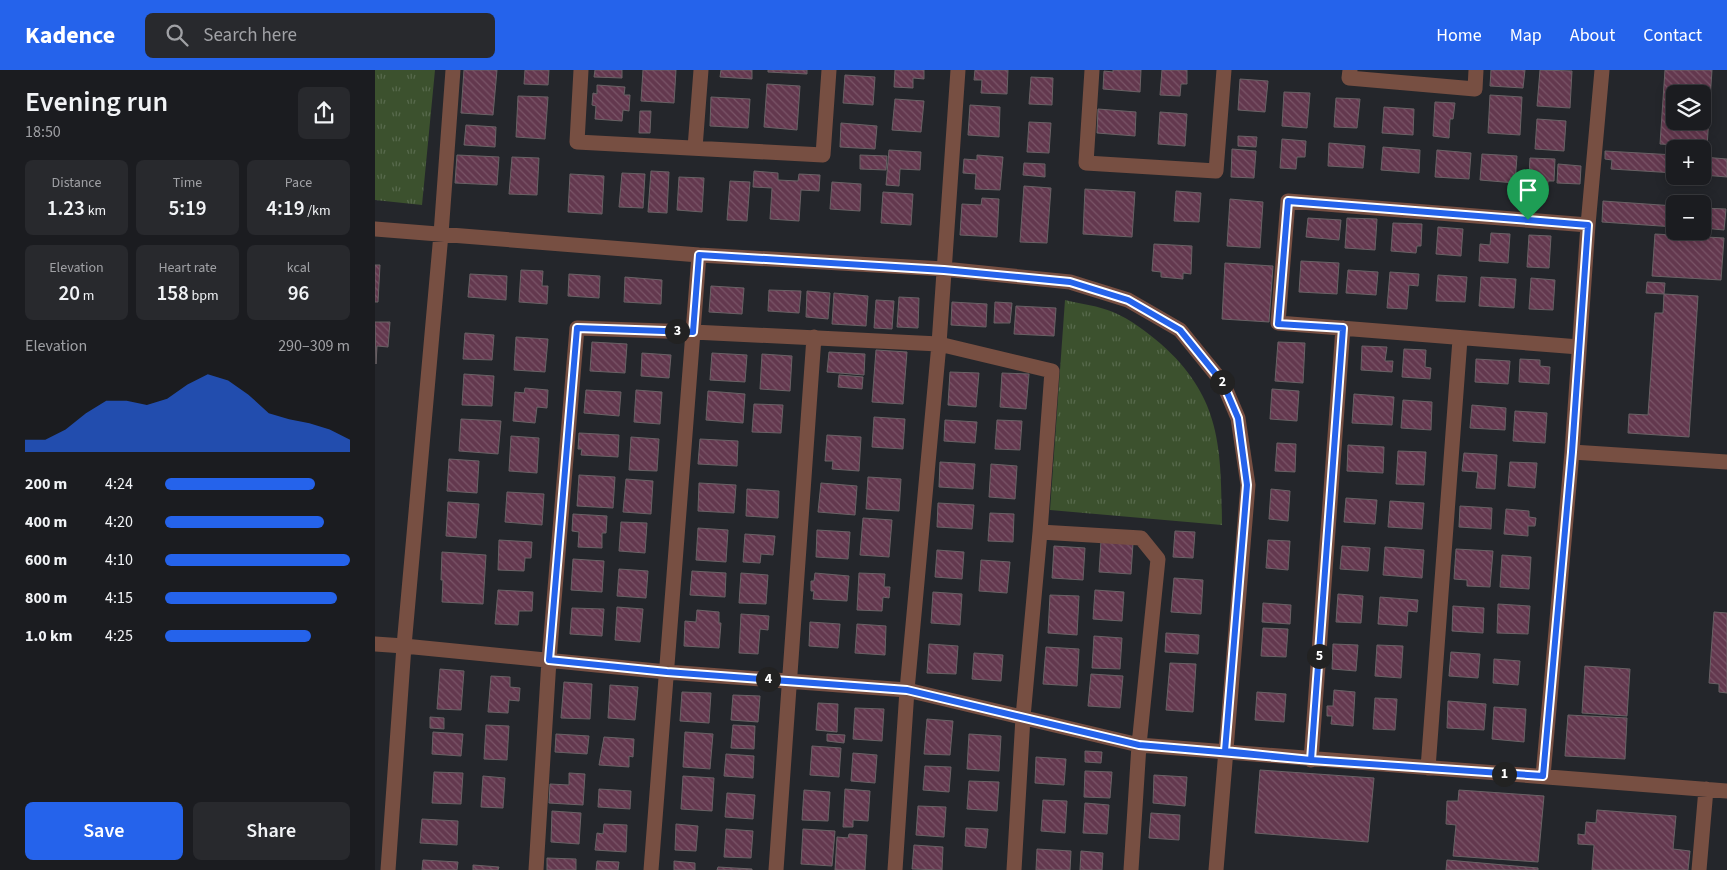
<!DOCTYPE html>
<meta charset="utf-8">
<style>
body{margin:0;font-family:"Source Sans 3",sans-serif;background:#28292d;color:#f1f3f6;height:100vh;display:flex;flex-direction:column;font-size:19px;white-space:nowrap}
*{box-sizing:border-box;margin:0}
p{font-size:16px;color:#a0a1a5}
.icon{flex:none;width:28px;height:28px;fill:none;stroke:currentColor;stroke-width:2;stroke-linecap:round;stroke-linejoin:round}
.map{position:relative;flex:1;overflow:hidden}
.sheet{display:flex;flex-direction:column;background:#1b1c20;width:375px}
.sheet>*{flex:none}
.controls{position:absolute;left:1291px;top:15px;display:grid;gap:10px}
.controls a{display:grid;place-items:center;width:45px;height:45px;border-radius:8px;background:#1b1c20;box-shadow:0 2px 12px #0003,0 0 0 1px #393a3e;font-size:25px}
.pin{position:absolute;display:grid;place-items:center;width:42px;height:42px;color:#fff;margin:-51px -21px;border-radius:50% 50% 50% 0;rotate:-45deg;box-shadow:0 0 5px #0007}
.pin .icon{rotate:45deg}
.km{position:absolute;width:25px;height:25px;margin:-12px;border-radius:50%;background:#222;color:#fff;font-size:14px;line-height:25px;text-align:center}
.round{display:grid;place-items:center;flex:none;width:52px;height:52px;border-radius:8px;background:#28292d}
.summary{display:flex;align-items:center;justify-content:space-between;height:85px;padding:0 25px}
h1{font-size:28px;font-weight:600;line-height:38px}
.figures{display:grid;grid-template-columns:repeat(3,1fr);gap:8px;height:85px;padding:5px 25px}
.figures div{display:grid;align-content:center;border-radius:8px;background:#28292d;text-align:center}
.figures b{font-size:21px;font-weight:600}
.figures small{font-size:14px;font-weight:400}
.figures p{font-size:14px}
.chart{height:140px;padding:10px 25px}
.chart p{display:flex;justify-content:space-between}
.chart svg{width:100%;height:90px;margin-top:5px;fill:#2563eb;opacity:.7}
.button{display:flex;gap:10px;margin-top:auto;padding:10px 25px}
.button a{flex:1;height:58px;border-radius:8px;background:#2563eb;color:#fff;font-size:20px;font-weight:600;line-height:58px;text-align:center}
.button a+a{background:#28292d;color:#f1f3f6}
ul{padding:0 25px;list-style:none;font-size:16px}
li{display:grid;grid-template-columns:80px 60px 1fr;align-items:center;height:38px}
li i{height:12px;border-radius:6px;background:#2563eb}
header{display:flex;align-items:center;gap:30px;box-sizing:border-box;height:70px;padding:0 25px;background:#2563eb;color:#fff}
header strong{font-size:24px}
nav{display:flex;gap:28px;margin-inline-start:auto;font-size:18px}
.search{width:350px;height:45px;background:#28292d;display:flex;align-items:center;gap:12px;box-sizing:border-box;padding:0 18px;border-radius:8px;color:#a0a1a5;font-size:19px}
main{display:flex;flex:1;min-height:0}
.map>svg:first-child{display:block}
</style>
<header>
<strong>Kadence</strong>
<div class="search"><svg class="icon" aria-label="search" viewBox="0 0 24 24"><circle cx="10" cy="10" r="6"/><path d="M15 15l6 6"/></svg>Search here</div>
<nav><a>Home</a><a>Map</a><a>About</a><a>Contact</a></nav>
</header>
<main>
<section class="sheet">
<div class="summary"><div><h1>Evening run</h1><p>18:50</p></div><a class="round"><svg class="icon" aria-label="share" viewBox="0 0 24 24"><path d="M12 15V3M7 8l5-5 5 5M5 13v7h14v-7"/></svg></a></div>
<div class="figures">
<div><p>Distance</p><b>1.23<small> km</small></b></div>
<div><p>Time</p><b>5:19</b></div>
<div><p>Pace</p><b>4:19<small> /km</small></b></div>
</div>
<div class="figures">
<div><p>Elevation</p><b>20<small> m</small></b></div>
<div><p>Heart rate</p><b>158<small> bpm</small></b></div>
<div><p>kcal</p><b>96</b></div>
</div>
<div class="chart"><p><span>Elevation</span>290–309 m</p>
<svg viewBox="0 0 160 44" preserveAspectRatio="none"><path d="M0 44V38L10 38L20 33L30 25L40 19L50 19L60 21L70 18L80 11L90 6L100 9L110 16L120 25L130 28L140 30L150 33L160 38V44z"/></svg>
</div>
<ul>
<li><b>200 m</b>4:24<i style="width:81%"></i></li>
<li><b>400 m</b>4:20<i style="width:86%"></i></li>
<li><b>600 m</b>4:10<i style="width:100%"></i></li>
<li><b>800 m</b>4:15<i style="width:93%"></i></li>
<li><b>1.0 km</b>4:25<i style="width:79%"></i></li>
</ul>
<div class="button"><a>Save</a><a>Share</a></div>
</section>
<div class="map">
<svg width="1352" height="800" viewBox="0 0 1352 800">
<defs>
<pattern id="park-tufts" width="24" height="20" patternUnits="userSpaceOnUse" patternTransform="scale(1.25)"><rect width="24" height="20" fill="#3c512e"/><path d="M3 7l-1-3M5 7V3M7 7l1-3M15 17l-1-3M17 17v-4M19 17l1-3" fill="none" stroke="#586a4d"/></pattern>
<pattern id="building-back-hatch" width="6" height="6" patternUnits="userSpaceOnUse" patternTransform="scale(1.25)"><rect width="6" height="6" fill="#63384e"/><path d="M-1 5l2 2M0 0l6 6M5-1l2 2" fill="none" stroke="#7a5568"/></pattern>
</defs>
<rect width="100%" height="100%" fill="#24262b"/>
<path fill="url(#park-tufts)" d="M0,0h60l-13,135 -47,-5z
M690,230c16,4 34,6 48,12 17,7 34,20 48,32 61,54 60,105 61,181l-172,-15z"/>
<path fill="url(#building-back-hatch)" stroke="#696265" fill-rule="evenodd" d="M89,0h33l-4,45 -32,-2z
M150,0h24l-1,15 -24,-1z
M220,0h27v8l-28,-1z
M268,0h33l-2,33 -33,-2z
M346,0h31v9l-32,-2z
M393,0h39v4l-39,-2z
M520,0h29v9l-11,-1v10l-19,-1z
M600,0h33l-1,24 -26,-1 1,-13h-8z
M738,0h28l-1,22 -37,-3 1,-18 9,1z
M787,0h25v14h-6l-1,12 -20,-1z
M1116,0h34l-2,18 -33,-2z
M1165,0l32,1 -2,37 -33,-2z
M1290,0h47l-5,77 -47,-3zM1300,24h28v27h-28z
M470,5l30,2 -2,28 -30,-2z
M656,7l22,1 -1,27 -23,-1z
M865,9l28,2 -3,31 -27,-2z
M392,14l33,2 -3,44 -33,-3z
M222,15l28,2 -1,8h6l-1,16 -6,-1 -1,11 -27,-2 1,-13 -4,-1 1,-12 4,1z
M909,22l26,1 -3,35 -25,-2z
M1115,25l32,2 -2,38 -32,-2z
M143,26l30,1 -3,42 -29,-2z
M336,27l39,2 -2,29 -38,-2z
M961,28l24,1 -3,29 -23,-1z
M520,29l29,2 -3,31 -29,-2z
M1060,32l20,1 -2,16h-3l-1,19 -16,-2z
M595,35l30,2 -1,30 -31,-2z
M1009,37l30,2 -1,26 -31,-2z
M723,39l38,3 -1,24 -38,-3z
M265,41h11l-1,22h-11z
M785,42l27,2 -2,32 -27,-2z
M1162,49l29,2 -2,30 -29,-2z
M654,52l22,1 -2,30 -22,-1z
M466,53l36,3 -2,23 -35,-2z
M91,55l30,2 -1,20 -31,-2z
M863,66l19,1 -1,10 -18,-1z
M907,69l24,2 -1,16h-8l-1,12 -16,-1z
M954,73l36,3 -2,22 -35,-2z
M1008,77l37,3 -1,23 -38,-3z
M857,79l24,2 -2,27 -23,-1z
M514,80l32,2 -1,18 -20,-1 -1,17 -13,-1z
M1062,80l34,3 -2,26 -34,-2z
M1230,81l70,4v18l-64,-4 1,-9 -7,-1z
M1107,84l35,2 -2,27 -35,-3z
M82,85l42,2 -2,28 -42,-2z
M485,85l27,1 -1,14 -26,-1z
M602,85l26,2 -3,33 -25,-1 1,-15 -13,-1 1,-14 13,1z
M137,87l27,1 -2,37 -28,-1z
M1328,87l24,2v18l-24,-2z
M1155,88l25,1 -1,22h-6l-1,16 -19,-1z
M649,93l21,1v13l-22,-2z
M1183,94l23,2 -1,18 -23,-1z
M276,101l18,1 -2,41 -19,-1z
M379,101l24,2v7l20,1 1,-7 21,1 -1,16 -18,-1 -2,31 -29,-2 2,-31 -19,-1z
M247,103l23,1 -2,34 -24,-1z
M195,104l34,2 -2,38 -34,-2z
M304,107l25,1 -2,34 -25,-2z
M355,111l20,1 -3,39 -20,-1z
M457,112l29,2 -1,27 -30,-2z
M649,116l27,2 -4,55 -27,-1z
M710,119l50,3 -3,45 -49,-3z
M801,121l25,2 -2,29 -25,-1z
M508,122l30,2 -2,31 -30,-2z
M607,128l17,1 -2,38 -37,-2 2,-31 19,1z
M855,129l33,3 -3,46 -33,-2z
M1228,131l72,5v21l-73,-5z
M1328,138l23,1 -2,21 -21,-2z
M933,148l33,2 -2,20 -33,-3z
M972,148l30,1 -2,31 -30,-2z
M1018,153l29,1 -1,22h-4l-1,7 -25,-2z
M1063,157l25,2 -2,27 -25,-2z
M1116,163l19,1 -2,29 -29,-2 1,-17 10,1z
M1280,164l69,4 -3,42 -69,-4z
M1154,165l22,1 -2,32 -22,-1z
M779,174l38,2 -1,28 -8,-1v6l-22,-2v-5l-9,-1z
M926,191l38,2 -2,31 -38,-2z
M850,193l48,3 -4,56 -47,-3z
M0,195h5l-2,37h-3z
M146,200l22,1 -1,15h6l-1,18 -28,-2z
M973,200l30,2 -2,23 -30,-2z
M1015,202l29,2 -1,12 -9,-1 -2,24 -20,-1z
M95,204l37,2 -1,24 -38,-3z
M194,204l31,2 -1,22 -31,-2z
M1063,205l29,2 -2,25 -29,-1z
M250,207l37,3 -1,24 -37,-2z
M1106,207l35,2 -2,29 -35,-2z
M1156,208l24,2 -2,30 -24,-1z
M1272,212l18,1 -1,11 -18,-1z
M336,216l33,2 -2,26 -33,-2z
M394,220l32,1 -2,22 -31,-2z
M432,221l23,2 -2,26 -22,-2z
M459,223l34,3 -2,30 -34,-2z
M1289,224l34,2 -9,141 -61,-4 1,-19 19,1 7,-102h8z
M524,227l20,1 -1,30 -21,-1z
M501,230l18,1 -2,28 -18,-1z
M577,232l35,2 -1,23 -35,-2z
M620,232l17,1 -2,20h-16z
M641,236l40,2 -2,28 -40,-2z
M0,252h15l-2,25 -11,-1 -1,18z
M90,263l29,2 -2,25 -29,-1z
M141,267l32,2 -3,33 -31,-2z
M217,272l35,2 -2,29 -35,-2z
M903,272l27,1 -2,40 -28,-2z
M987,276l25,1 -2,14h8l-1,11 -31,-2z
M1029,279l22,1 -1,17 6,1 -1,11 -28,-2z
M501,280l31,2 -4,52 -31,-2z
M454,282l36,2 -1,21 -37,-3z
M267,283l29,2 -2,23 -28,-2z
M337,283l35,2 -2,27 -35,-2z
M387,284l30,2 -2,35 -30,-2z
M1101,289l34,2 -2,23 -33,-2z
M1145,289l20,1v6l10,1 -1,17 -30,-2z
M575,302l29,1 -3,34 -28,-2z
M627,303l27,1 -3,35 -26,-2z
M89,304l30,2 -2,30 -30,-1z
M464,305l24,2 -1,12 -24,-2z
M150,318l23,2 -1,18 -10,-1 -2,16 -22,-2 2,-29 9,1z
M897,319l27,2 -2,30 -27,-2z
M211,320l35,2 -2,24 -35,-3z
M261,320l26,2 -2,32 -26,-2z
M333,321l37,3 -2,29 -37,-3z
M979,324l40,3 -2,28 -40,-2z
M1028,330l29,2 -1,28 -30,-2z
M379,334l29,1 -2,28 -29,-1z
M1097,335l34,3 -1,22 -35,-2z
M1140,341l32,2 -2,30 -32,-2z
M499,347l31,2 -2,30 -31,-2z
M86,349l40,2 -3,33 -39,-3z
M570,350l32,2 -2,21 -31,-2z
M622,350l25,1 -2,29 -25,-1z
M204,363l40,2 -1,22 -37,-2 1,-6h-4z
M452,365l34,2 -2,34 -27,-2 1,-8h-8z
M136,366l28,2 -2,35 -28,-2z
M256,367l28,2 -2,32 -28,-1z
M325,369l38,2 -1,25 -39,-2z
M902,373l19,1 -1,28 -20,-1z
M973,375l36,2 -1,26 -36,-2z
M1023,381l28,1 -2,33 -28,-1z
M1089,383l33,2 -2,34 -19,-1 2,-16 -16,-1z
M74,389l30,2 -2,32 -30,-2z
M565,392l35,2 -2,25 -34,-2z
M1135,392l27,1 -2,25 -27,-2z
M616,394l26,2 -2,33 -26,-2z
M204,405l36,2 -2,31 -36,-2z
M493,407l33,2 -2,32 -33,-2z
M251,409l27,2 -2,33 -28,-2z
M324,413l37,2 -2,28 -36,-2z
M446,413l36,3 -2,29 -37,-3z
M372,419l32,2 -1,27 -32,-2z
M896,419l19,2 -2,30 -19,-2z
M132,422l37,2 -2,31 -37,-3z
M971,428l31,2 -2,24 -31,-2z
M1015,431l34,2 -2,26 -34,-2z
M73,432l31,2 -3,34 -30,-2z
M563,433l36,2 -2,24 -35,-2z
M1085,436l32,2 -1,21 -32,-2z
M1131,439l23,2v6l7,1 -1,8h-7v10l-24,-2z
M615,443l24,1 -1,28 -25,-1z
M198,444l34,2 -1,17h-4v15l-24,-1 1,-15 -7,-1z
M488,448l29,2 -3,37 -29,-2z
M246,452l26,1 -2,30 -26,-2z
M323,458l30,2 -2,32 -30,-2z
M442,460l33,2 -2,27 -32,-2z
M800,461l20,1 -2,26 -20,-1z
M370,464l30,2 -2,19 -12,-1 -1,9 -17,-1z
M124,470l33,2 -1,16h-6l-1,13 -26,-1z
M893,470l22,1 -2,29 -22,-2z
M726,471l32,2 -2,31 -32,-2z
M679,476l31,2 -2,32 -31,-2z
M967,476l28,2 -2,23 -28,-2z
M1010,477l39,3 -2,28 -39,-3z
M1081,479l37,2 -3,36 -23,-1v-6l-13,-1z
M562,480l27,2 -2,27 -27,-2z
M67,482l44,3 -3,49 -41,-2 1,-22h-2z
M1127,485l29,2 -2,32 -29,-2z
M198,489l31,2 -2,31 -31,-2z
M606,490l29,2 -3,31 -28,-2z
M244,499l29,2 -2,27 -29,-2z
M317,501l34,2 -1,24 -35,-2z
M366,503l27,2 -2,29 -27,-1z
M440,503l34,3 -2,25 -34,-2 1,-8h-3v-10h3z
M484,503l26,1 -1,13h6l-1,11 -6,-1 -1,14 -25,-1z
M799,508l29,2 -2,34 -30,-2z
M123,520l35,2 -1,19h-13l-1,14 -23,-1z
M720,520l29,2 -2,29 -29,-2z
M558,522l29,2 -2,31 -29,-2z
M963,524l25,2 -2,27 -25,-1z
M675,525l29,1 -2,39 -29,-2z
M1005,527l38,3 -1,12 -9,-1 -1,15 -29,-2z
M888,533l28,2 -1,19 -28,-2z
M1123,534l32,2 -2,28 -31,-1z
M1078,536l31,2 -1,25 -31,-2z
M242,537l26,2 -3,33 -25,-2z
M197,538l32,1 -2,27 -32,-2z
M322,540l22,2v11h2l-2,25 -35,-2 1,-25 11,1z
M1339,542l13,1v80l-8,-1v-8l-10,-1z
M366,544l28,2 -1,14 -8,-1 -2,25 -19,-1z
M435,552l30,2 -2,24 -29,-2z
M482,554l29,2 -1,29 -30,-2z
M888,558l25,1 -2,28 -25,-1z
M791,563l33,2 -1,19 -33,-2z
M719,566l28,2 -2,31 -28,-1z
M554,574l29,2 -2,28 -29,-1z
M958,574l25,1 -2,26 -24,-2z
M1002,575l26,1 -2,32 -26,-2z
M671,577l33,2 -2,37 -34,-2z
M1076,582l29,2 -2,24 -29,-2z
M599,583l29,2 -2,26 -29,-2z
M1119,589l26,2 -2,24 -25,-2z
M795,593l26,1 -3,48 -27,-2z
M1210,596l45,3 -3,47 -45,-3z
M65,599l24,2 -3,39 -24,-1z
M716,604l32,2 -3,32 -32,-2z
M116,606l19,1v10l10,1 -1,13 -10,-1 -1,13 -20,-1z
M189,612l28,2 -2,35 -29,-1z
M235,615l28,2 -3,33 -27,-2z
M959,620l21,2 -2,34 -22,-2 1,-8h-5v-10h6z
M307,622l29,1 -2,30 -29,-2z
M882,622l29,2 -2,28 -29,-2z
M358,625l27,1 -2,26 -27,-2z
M1000,628l22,1 -2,31 -22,-1z
M1073,631l38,3 -2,26 -37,-2z
M443,633l20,1 -1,28 -21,-2z
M1119,637l32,2 -2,33 -32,-3z
M480,638l29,1 -2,32 -29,-2z
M1193,645l59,3 -2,41 -60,-3z
M55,647l14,1v11l-14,-1z
M552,649l26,2 -3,34 -26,-1z
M111,655l23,1 -2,34 -23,-1z
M358,655l22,1 -1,23 -23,-1z
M58,662l30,2 -2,22 -29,-2z
M310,662l28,2 -3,35 -27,-2z
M181,664l33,2 -2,18 -32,-2z
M452,664l18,1 -1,8 -17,-2z
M594,664l32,2 -2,35 -32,-2z
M229,667l30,2 -1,18 -4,-1v11l-30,-2z
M437,676l29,2 -2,29 -29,-2z
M710,681l17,1 -1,11 -16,-1z
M478,683l24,2 -2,28 -24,-2z
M351,684l28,2 -1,22 -29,-2z
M661,687l30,2 -2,26 -29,-2z
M550,696l26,1 -2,25 -26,-2z
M885,700l114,8 -6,64 -113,-9z
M710,701l27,1 -2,26 -26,-1z
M59,702l29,1 -2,31 -29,-1z
M194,703l16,1 -2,31 -34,-2 1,-19 19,1z
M779,705l33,2 -2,29 -32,-3z
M108,706l22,2 -2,30 -22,-1z
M308,706l31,2 -2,33 -31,-2z
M594,711l30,1 -2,29 -30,-2z
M224,719l32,2 -1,18 -32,-2z
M470,719l25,2 -2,30 -15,-1v7h-10z
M429,720l26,2 -2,29 -26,-1z
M1084,720l85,6 -6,66 -85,-6 3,-31 -10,-1 1,-23h11z
M352,723l28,2 -2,24 -28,-2z
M668,730l24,1 -2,32 -24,-2z
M710,733l24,2 -2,29 -24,-1z
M543,736l28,1 -2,30 -28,-2z
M1222,740l79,6 -3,33 17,2 -2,19h-96l2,-25 -16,-1v-10l7,1 1,-13 10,1z
M177,741l29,2 -2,31 -28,-2z
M776,743l29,2 -1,25 -30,-2z
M47,749l36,2 -1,24 -37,-2z
M229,754l23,1 -1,27 -31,-2 2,-17 6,1z
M301,754l22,2 -2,25 -21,-1z
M591,758l22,1 -2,19 -21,-2z
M351,759l27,2 -2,27 -27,-1z
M428,759l32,2 -3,35 -31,-2z
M474,764l18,1 -2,35h-30l2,-33 11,1z
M539,775l29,2 -1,23 -30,-1z
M662,779l34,2 -1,19h-34z
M706,781l22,2 -1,17h-22z
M172,788l29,1v11h-29z
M48,790l35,2 -1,8h-35z
M1072,790l91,8v2h-92z
M222,791l22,1 -1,8h-22z
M299,791l21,2v7h-21z
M98,795l26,2 -1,3h-25z
M343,797l34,2v1h-35z"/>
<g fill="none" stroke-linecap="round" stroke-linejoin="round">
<path stroke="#774f42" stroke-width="15" d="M206,0l-4,72 246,13 6,-85
M717,0l-6,93 130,8 8,-101
M975,0l-1,8 126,11 1,-19
M320,78l6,-78
M0,159l324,26 245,14 126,13 58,18 52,30 43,53 15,35 10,67 -32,385
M1204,277l-301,-24 10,-122 300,24
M1197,382l155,10
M665,462l101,6 17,21 -19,186 -8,125
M0,574l29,2 263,26 240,18 232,55 588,46
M936,690l32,-432
M1053,698l32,-429
M1168,706l29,-324 16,-227 14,-155
M13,800l16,-224 37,-412 12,-164
M161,800l13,-210 28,-332 116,4 246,12 113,27 -12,161 -17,185 -9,153
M276,800l48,-615
M401,800l38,-533
M520,800l12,-180 32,-346 19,-274
M1324,800l7,-81"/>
</g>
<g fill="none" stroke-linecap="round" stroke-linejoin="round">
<defs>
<path id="route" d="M1153,150l60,5 -16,227 -29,324 -232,-16 -86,-9 22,-266 -9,-67 -15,-35 -43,-53 -52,-30 -58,-18 -126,-12 -245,-15 -6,77 -116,-4 -28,332 118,12 240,18 232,55 172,15 32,-432 -65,-4 10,-123 240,19"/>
</defs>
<use href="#route" stroke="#fff" stroke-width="10"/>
<use href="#route" stroke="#2563eb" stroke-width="6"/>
</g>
</svg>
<div class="controls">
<a><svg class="icon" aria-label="layers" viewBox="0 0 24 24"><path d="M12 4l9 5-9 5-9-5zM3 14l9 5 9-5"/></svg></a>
<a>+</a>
<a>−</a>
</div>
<div class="pin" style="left:1153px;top:150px;background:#1e9e55"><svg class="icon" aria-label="arrive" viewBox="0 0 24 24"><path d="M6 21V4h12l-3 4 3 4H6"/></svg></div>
<b class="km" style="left:1129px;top:704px">1</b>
<b class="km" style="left:847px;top:312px">2</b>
<b class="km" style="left:302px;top:261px">3</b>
<b class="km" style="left:393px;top:609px">4</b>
<b class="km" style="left:944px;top:586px">5</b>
</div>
</main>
